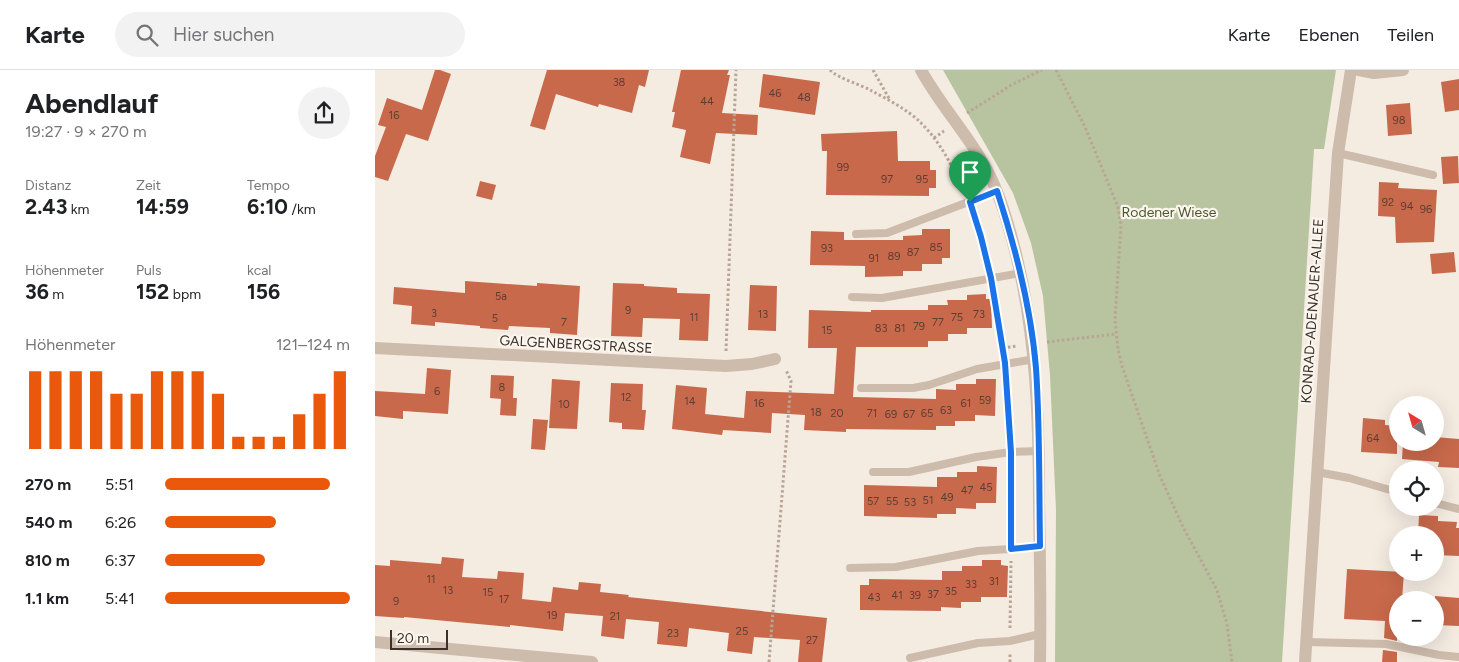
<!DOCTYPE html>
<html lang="de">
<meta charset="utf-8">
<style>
body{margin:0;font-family:Figtree,sans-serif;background:#f2f2f2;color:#202124;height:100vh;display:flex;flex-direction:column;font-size:19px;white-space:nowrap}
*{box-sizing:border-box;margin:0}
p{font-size:16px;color:#757577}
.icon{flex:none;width:28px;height:28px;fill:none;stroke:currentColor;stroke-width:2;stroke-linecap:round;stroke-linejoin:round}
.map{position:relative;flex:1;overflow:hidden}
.panel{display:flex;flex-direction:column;background:#fff;width:375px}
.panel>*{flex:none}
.needle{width:32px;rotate:323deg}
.controls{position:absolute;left:1014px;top:326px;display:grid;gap:10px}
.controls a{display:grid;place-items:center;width:55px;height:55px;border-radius:50%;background:#fff;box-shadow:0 5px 20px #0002;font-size:25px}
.scale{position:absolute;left:15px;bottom:12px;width:58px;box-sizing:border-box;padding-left:5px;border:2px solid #3b302b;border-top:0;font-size:14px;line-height:18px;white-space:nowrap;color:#3b302b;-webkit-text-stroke:4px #fbf5ee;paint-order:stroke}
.pin{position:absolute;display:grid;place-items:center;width:42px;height:42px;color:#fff;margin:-51px -21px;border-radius:50% 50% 50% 0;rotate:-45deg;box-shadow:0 0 5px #0007}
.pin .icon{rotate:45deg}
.round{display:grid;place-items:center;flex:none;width:52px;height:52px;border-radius:26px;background:#f2f2f2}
.summary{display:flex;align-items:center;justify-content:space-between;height:85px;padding:0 25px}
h1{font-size:28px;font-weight:700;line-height:38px}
.stats{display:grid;grid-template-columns:repeat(3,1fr);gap:8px;height:85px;padding:5px 25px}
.stats div{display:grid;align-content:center}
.stats b{font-size:21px;font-weight:700}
.stats small{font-size:14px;font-weight:400}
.stats p{font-size:14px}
.chart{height:140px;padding:10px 25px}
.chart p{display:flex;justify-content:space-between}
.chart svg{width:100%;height:90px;margin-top:5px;stroke:#ea580c;stroke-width:6}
ul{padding:0 25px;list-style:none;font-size:16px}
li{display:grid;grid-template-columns:80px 60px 1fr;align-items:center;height:38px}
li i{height:12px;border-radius:6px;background:#ea580c}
header{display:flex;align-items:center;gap:30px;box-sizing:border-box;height:70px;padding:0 25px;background:#fff;border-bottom:1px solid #e0e0e0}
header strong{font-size:24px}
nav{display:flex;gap:28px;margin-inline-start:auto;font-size:18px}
.search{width:350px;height:45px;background:#f2f2f2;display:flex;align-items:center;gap:12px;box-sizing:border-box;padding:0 18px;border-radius:28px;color:#757577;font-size:19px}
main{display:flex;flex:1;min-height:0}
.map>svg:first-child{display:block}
</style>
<header>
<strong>Karte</strong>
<div class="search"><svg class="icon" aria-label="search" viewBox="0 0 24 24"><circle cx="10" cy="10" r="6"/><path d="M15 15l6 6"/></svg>Hier suchen</div>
<nav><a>Karte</a><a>Ebenen</a><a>Teilen</a></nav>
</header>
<main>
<section class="panel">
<div class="summary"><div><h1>Abendlauf</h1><p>19:27 · 9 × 270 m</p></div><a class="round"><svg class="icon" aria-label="share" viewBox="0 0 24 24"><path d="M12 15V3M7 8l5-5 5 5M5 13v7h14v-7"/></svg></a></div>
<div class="stats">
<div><p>Distanz</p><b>2.43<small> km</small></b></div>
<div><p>Zeit</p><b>14:59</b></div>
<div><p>Tempo</p><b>6:10<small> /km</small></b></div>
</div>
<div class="stats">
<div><p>Höhenmeter</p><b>36<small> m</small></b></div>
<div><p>Puls</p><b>152<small> bpm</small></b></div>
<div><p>kcal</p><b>156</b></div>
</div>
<div class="chart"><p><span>Höhenmeter</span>121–124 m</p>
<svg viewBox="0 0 160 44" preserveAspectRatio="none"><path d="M5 44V6M15 44V6M25 44V6M35 44V6M45 44V17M55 44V17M65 44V6M75 44V6M85 44V6M95 44V17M105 44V38M115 44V38M125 44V38M135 44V27M145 44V17M155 44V6"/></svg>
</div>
<ul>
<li><b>270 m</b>5:51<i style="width:89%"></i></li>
<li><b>540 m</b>6:26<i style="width:60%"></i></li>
<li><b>810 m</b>6:37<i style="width:54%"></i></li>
<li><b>1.1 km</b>5:41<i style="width:100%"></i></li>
</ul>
</section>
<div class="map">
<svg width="1084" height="592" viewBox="0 0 1084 592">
<rect width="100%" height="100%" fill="#f4ebe1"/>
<path fill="#b8c4a0" d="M568,0h393l-12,79h-10l-32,513h-227l1,-152 -6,-135 -7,-79 -12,-53 -18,-50z"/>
<path fill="#c8694b" d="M60,0h5l11,4 -23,67 -22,-7 -18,47 -13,-4v-21l11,-29 -8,-2 9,-27 35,12z
M172,0h102l-4,17 -6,-2 -7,28 -33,-9 -1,3 -42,-13 -11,36 -15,-4z
M306,0h48l-2,5h3l-8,38 36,2 -1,20 -41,-2 -6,31 -30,-7 6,-27 -14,-3 3,-15h-3z
M388,4l57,8 -5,33 -56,-8z
M1084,9v31l-14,2 -4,-30z
M1035,33l2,31 -24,2 -2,-31z
M522,61l1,30h32v9h6v18h-7v8l-103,-1 1,-44h-5l-1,-17z
M1083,86l1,27 -16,1 -2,-27z
M105,111l16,4 -4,15 -16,-4z
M1004,112l20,1 -1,5 39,2 -3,52 -38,1 -1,-26 -17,-1z
M547,159h28v29h-8v6h-20v7h-19v5l-38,1v-11l-55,-1 1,-34 33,1v8h59v-4l19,-1z
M1079,182l2,20 -24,2 -2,-20z
M90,211l72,5v-3l43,3 -3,49 -27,-2v-5l-41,-2 -1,4 -28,-2v-2l-45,-4v4l-24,-2 1,-18 -19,-2 1,-17 71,6z
M238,213l31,1v2l33,2v5l33,1 -2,47 -29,-1 1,-21 -37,-1 -1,19 -31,-1z
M375,215l27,1 -1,45 -28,-1z
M611,224v5h5l1,29h-25v6h-19v7h-20v6h-72l-3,50 83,2v-10l20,1v-6h20v-5h20l-1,37 -20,-1v6h-20v5h-19v4l-90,-1v3l-42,-2 1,-15 -33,-2 -1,20 -48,-3 -1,5 -50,-6 4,-44 31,3 -2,26 39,4 2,-27 88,3 3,-46h-29l1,-38 62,2v-2h57v-5h20l-1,-5h20v-5z
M52,298l24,2 -3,44 -45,-3v8l-28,-3v-25l50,3z
M116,305l23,1 -1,22h4l-1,18 -16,-1 1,-16 -11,-1z
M177,309l28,2 -3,48 -28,-1z
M236,313l32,1 -1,26h4l-2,20 -22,-1v-6l-13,-1z
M988,348l22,2v5l12,1v28l-36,-2z
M158,349l15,1 -3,30 -14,-1z
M1060,367l24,2v29l-21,-1 1,-5 -37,-3 1,-17h32z
M602,396l20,1 -1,36h-20v6l-20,-1v6h-19v4l-73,-2v-31l73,2v-10h20v-5h20z
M1044,445l19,1v5l19,1 -1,6h3v28l-23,-1 -1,-20h-17z
M67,487l22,2 -2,18 35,2 1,-8 26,2 -2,26 29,3 2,-15 25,3 1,-8 22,2 -1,8 29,3 -1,2 199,21 -5,44h-24l2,-22 -46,-3 -2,17 -25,-3 2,-18 -40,-5 -2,19 -30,-3 2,-22 -33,-3 -2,20 -23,-3 2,-20 -38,-3 -2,18 -53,-6v2l-106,-10v1l-29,-2v-51l15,1v-6l51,4z
M607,490h19v5l7,1 -1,31h-26v5h-20v6l-20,-1v4l-81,-1v-25h9v-6l73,1v-9h20v-5h20z
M972,499l57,3 -2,28h-5v41l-13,-3 1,-17 -41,-2z
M1060,526l24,2v28l-24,-1z
M1008,580l14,2v10h-15z"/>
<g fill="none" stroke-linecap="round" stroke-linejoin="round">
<path stroke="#b9a596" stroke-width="3" stroke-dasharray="2.5 2.5" stroke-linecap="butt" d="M455,0c9,9 30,14 42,21 15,8 36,19 48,31 20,19 32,44 44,69
M498,0l17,30
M681,0l29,57 33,80 3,18 -6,95 3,29 4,17 38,110 23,51 34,63 10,34 5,38
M592,43l46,-29 29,-14
M559,68l10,-7
M598,143l15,54
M618,220l11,63
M672,272l69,-8
M628,278l14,-2
M351,281l10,-281
M631,307l4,63
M636,394v74
M635,558l1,-67
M394,592l22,-281 -5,-11
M635,592v-8"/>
<path stroke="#cdbbac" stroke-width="8" d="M963,83l95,22
M481,164l31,-1 110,-42
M477,227l30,1 139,-25
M486,318h52l16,-3 48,-16 58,-10
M498,402h36l67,-15 35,-5 28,-1
M942,402l32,6 48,14
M1060,433l24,6
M475,498l46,-1 82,-16 62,-4
M932,572l79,2 53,11 20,2
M535,588l68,-15 32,-2 30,-7"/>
<path stroke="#cdbbac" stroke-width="12" d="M546,0c23,42 59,77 76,122 8,19 13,39 18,58 21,83 24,167 24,253 1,53 2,106 1,159
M984,0l15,3 29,-3
M0,278l351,18 26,-2 23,-5
M0,572l217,20
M930,592l33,-509 13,-83"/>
</g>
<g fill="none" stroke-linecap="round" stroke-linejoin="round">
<defs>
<path id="route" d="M622,121c19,58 34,117 39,177 4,60 3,119 4,178l-29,3v-97l-6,-89 -14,-85 -10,-41 -11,-35z"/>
</defs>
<use href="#route" stroke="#fff" stroke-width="10"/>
<use href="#route" stroke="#1a73e8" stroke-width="6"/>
</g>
<g text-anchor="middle" stroke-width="4.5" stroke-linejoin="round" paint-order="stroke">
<g font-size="11" fill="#5e3e33">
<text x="244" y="16">38</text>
<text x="400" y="27">46</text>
<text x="429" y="31">48</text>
<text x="332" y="35">44</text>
<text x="19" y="49">16</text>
<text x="1024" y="54">98</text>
<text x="468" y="101">99</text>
<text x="512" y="113">97</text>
<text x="547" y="113">95</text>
<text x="1013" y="136">92</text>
<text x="1032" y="140">94</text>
<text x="1051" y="143">96</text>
<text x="561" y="181">85</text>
<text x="452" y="182">93</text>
<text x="538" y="186">87</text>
<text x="519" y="190">89</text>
<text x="499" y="192">91</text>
<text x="126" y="230">5a</text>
<text x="253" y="244">9</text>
<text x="59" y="247">3</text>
<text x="388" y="248">13</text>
<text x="604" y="248">73</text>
<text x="319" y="251">11</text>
<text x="582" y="251">75</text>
<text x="120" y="252">5</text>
<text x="189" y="256">7</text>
<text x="563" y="256">77</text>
<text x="544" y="260">79</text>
<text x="506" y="262">83</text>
<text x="525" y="262">81</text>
<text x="452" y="264">15</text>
<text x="127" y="321">8</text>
<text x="62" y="325">6</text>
<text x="251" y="331">12</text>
<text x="610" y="334">59</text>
<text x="315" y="335">14</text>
<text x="384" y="337">16</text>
<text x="591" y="337">61</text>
<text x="189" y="338">10</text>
<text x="571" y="344">63</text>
<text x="441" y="346">18</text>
<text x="462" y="347">20</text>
<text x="497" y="347">71</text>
<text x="552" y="347">65</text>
<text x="516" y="348">69</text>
<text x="534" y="348">67</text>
<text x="998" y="372">64</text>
<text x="611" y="421">45</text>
<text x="592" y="424">47</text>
<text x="572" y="431">49</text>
<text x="553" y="434">51</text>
<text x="498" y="435">57</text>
<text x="517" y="435">55</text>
<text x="535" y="436">53</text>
<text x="56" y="513">11</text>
<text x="619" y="515">31</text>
<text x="596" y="518">33</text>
<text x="73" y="524">13</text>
<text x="576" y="525">35</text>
<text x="113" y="526">15</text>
<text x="558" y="528">37</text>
<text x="522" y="529">41</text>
<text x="540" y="529">39</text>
<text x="499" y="531">43</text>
<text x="129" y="533">17</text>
<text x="21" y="535">9</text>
<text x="177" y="549">19</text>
<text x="240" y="550">21</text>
<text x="367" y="565">25</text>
<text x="298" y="567">23</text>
<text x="437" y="574">27</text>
</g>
<g font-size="14" fill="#4a5a2e" stroke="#fbf5ee">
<text x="794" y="147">Rodener Wiese</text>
</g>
<g font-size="14" fill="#3b302b" stroke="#fbf5ee">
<text transform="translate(937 241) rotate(-86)" y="5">KONRAD-ADENAUER-ALLEE</text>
<text transform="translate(201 274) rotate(3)" y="5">GALGENBERGSTRASSE</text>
</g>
</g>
</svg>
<div class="controls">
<a><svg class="needle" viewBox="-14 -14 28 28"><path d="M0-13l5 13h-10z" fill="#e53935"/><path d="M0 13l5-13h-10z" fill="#757577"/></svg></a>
<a><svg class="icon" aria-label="locate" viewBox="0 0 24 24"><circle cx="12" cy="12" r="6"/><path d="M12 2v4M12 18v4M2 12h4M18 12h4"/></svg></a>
<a>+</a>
<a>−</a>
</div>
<div class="scale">20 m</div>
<div class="pin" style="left:595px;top:132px;background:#1e9e55"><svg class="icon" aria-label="arrive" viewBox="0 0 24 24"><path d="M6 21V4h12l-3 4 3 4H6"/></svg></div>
</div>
</main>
